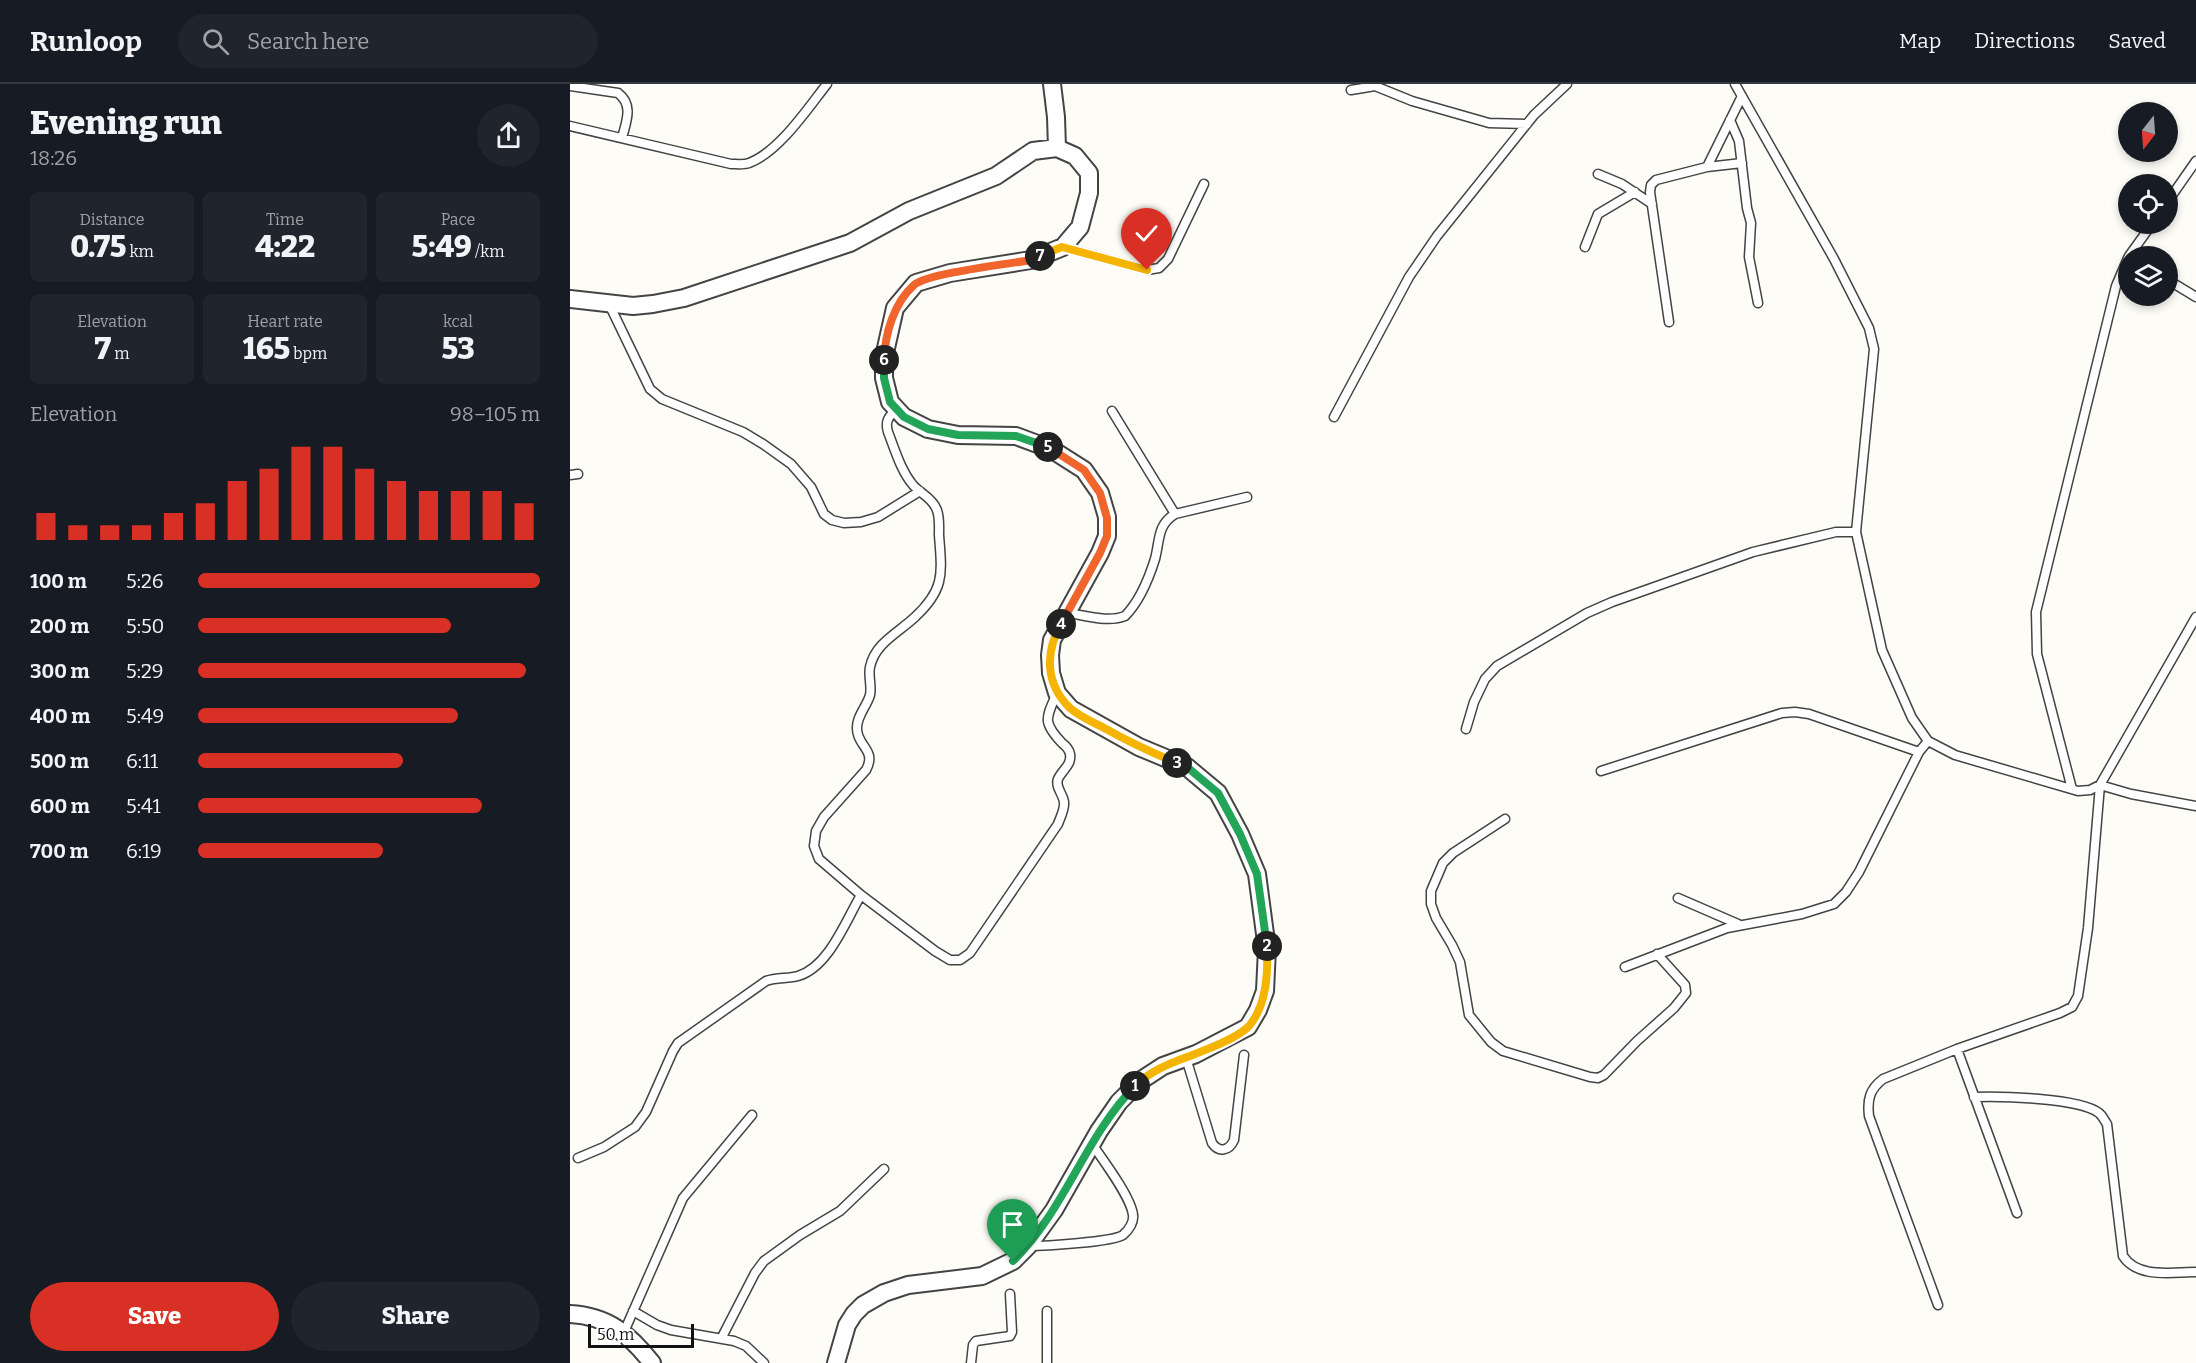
<!DOCTYPE html>
<meta charset="utf-8">
<style>
body{margin:0;font-family:Bitter,serif;background:#20242c;color:#f1f3f6;height:100vh;display:flex;flex-direction:column;font-size:22px;white-space:nowrap}
*{box-sizing:border-box;margin:0}
p{font-size:20px;color:#9ea1a6}
.icon{flex:none;width:33px;height:33px;fill:none;stroke:currentColor;stroke-width:2;stroke-linecap:round;stroke-linejoin:round}
.map{position:relative;flex:1;overflow:hidden}
.panel{display:flex;flex-direction:column;background:#171b24;width:570px}
.panel>*{flex:none}
.needle{width:39px;rotate:197deg}
.buttons{position:absolute;left:1548px;top:18px;display:grid;gap:12px}
.buttons a{display:grid;place-items:center;width:60px;height:60px;border-radius:50%;background:#171b24;box-shadow:0 3px 9px #0003;font-size:30px}
.scale{position:absolute;left:18px;bottom:15px;width:106px;box-sizing:border-box;padding-left:6px;border:3px solid #111;border-top:0;font-size:16px;line-height:21px;white-space:nowrap;color:#111;-webkit-text-stroke:4px #fff;paint-order:stroke}
.pin{position:absolute;display:grid;place-items:center;width:51px;height:51px;color:#fff;margin:-62px -26px;border-radius:50% 50% 50% 0;rotate:-45deg;box-shadow:0 0 6px #0007}
.pin .icon{rotate:45deg}
.km{position:absolute;width:30px;height:30px;margin:-15px;border-radius:50%;background:#222;color:#fff;font-size:16px;line-height:30px;text-align:center}
.round{display:grid;place-items:center;flex:none;width:63px;height:63px;border-radius:32px;background:#20242c}
.headline{display:flex;align-items:center;justify-content:space-between;height:102px;padding:0 30px}
h1{font-size:33px;font-weight:800;line-height:45px}
.metrics{display:grid;grid-template-columns:repeat(3,1fr);gap:9px;height:102px;padding:6px 30px}
.metrics div{display:grid;align-content:center;border-radius:9px;background:#20242c;text-align:center}
.metrics b{font-size:30px;font-weight:800}
.metrics small{font-size:16px;font-weight:400}
.metrics p{font-size:16px}
.chart{height:168px;padding:12px 30px}
.chart p{display:flex;justify-content:space-between}
.chart svg{width:100%;height:108px;margin-top:6px;stroke:#d93025;stroke-width:6}
.cta{display:flex;gap:12px;margin-top:auto;padding:12px 30px}
.cta a{flex:1;height:69px;border-radius:36px;background:#d93025;color:#fff;font-size:24px;font-weight:800;line-height:69px;text-align:center}
.cta a+a{background:#20242c;color:#f1f3f6}
ul{padding:0 30px;list-style:none;font-size:20px}
li{display:grid;grid-template-columns:96px 72px 1fr;align-items:center;height:45px}
li i{height:15px;border-radius:8px;background:#d93025}
header{display:flex;align-items:center;gap:36px;box-sizing:border-box;height:84px;padding:0 30px;background:#171b24;border-bottom:2px solid #363941}
header strong{font-size:28px}
nav{display:flex;gap:33px;margin-inline-start:auto;font-size:21px}
.search{width:420px;height:54px;background:#20242c;display:flex;align-items:center;gap:15px;box-sizing:border-box;padding:0 21px;border-radius:33px;color:#9ea1a6;font-size:22px}
main{display:flex;flex:1;min-height:0}
.map>svg:first-child{display:block}
</style>
<header>
<strong>Runloop</strong>
<div class="search"><svg class="icon" aria-label="search" viewBox="0 0 24 24"><circle cx="10" cy="10" r="6"/><path d="M15 15l6 6"/></svg>Search here</div>
<nav><a>Map</a><a>Directions</a><a>Saved</a></nav>
</header>
<main>
<section class="panel">
<div class="headline"><div><h1>Evening run</h1><p>18:26</p></div><a class="round"><svg class="icon" aria-label="share" viewBox="0 0 24 24"><path d="M12 15V3M7 8l5-5 5 5M5 13v7h14v-7"/></svg></a></div>
<div class="metrics">
<div><p>Distance</p><b>0.75<small> km</small></b></div>
<div><p>Time</p><b>4:22</b></div>
<div><p>Pace</p><b>5:49<small> /km</small></b></div>
</div>
<div class="metrics">
<div><p>Elevation</p><b>7<small> m</small></b></div>
<div><p>Heart rate</p><b>165<small> bpm</small></b></div>
<div><p>kcal</p><b>53</b></div>
</div>
<div class="chart"><p><span>Elevation</span>98–105 m</p>
<svg viewBox="0 0 160 44" preserveAspectRatio="none"><path d="M5 44V33M15 44V38M25 44V38M35 44V38M45 44V33M55 44V29M65 44V20M75 44V15M85 44V6M95 44V6M105 44V15M115 44V20M125 44V24M135 44V24M145 44V24M155 44V29"/></svg>
</div>
<ul>
<li><b>100 m</b>5:26<i style="width:100%"></i></li>
<li><b>200 m</b>5:50<i style="width:74%"></i></li>
<li><b>300 m</b>5:29<i style="width:96%"></i></li>
<li><b>400 m</b>5:49<i style="width:76%"></i></li>
<li><b>500 m</b>6:11<i style="width:60%"></i></li>
<li><b>600 m</b>5:41<i style="width:83%"></i></li>
<li><b>700 m</b>6:19<i style="width:54%"></i></li>
</ul>
<div class="cta"><a>Save</a><a>Share</a></div>
</section>
<div class="map">
<svg width="1626" height="1279" viewBox="0 0 1626 1279">
<rect width="100%" height="100%" fill="#fefcf6"/>
<g fill="none" stroke-linecap="round" stroke-linejoin="round">
<defs>
<path id="service" d="M1165,0l99,175 35,69 5,21 -18,183 26,118 30,68 16,23 27,14 123,36 12,-1 10,-5 96,-168
M0,2l48,7c16,12 8,29 4,45
M781,6l24,-4 37,15 77,22 38,1
M1160,36l9,21 8,67 4,15 -2,34 9,46
M0,42l161,38c5,0 13,1 18,-1 30,-11 59,-55 78,-79
M1137,83l35,-71
M1028,90l24,10 30,20
M1598,117l28,-40
M493,163l84,23 12,-2 9,-9 36,-75
M1015,163l13,-33 37,-22
M1559,172l23,-32
M1598,196l28,17
M39,220l41,85 12,10 81,33 20,12 28,20 20,23 13,27 8,6 12,3 17,-1 17,-5 42,-26
M1099,238l-19,-130 1,-7 5,-5 51,-13 35,-4
M326,326c-8,7 -11,12 -8,22 7,18 13,39 25,53 8,9 18,12 23,23 4,7 3,19 3,27 3,39 6,54 -24,82 -17,16 -40,26 -45,50 -2,9 2,19 0,28 -3,11 -14,22 -13,34 0,17 20,21 9,41l-42,47 -8,14 -2,15 5,13 42,36 74,56 15,9h10l10,-7 88,-129c2,-6 7,-15 6,-22 -1,-8 -9,-15 -6,-23 4,-9 14,-14 12,-25 -1,-5 -4,-8 -8,-11 -20,-21 -16,-25 -5,-50
M542,327l63,103
M764,333l75,-140 28,-41 97,-121 33,-31
M0,391l8,-1
M497,529c18,2 41,10 58,3 14,-14 24,-38 30,-57 5,-19 2,-34 20,-45l72,-17
M896,645l8,-27 11,-23 12,-13 90,-53 25,-11 141,-50 83,-20h20
M1031,687l181,-58 13,-1 14,2 110,38
M1502,705l-35,-135 -1,-42 80,-326 12,-28
M935,735l-52,34 -10,10 -12,28v13l5,14 16,27 8,17 9,53 22,27 12,9 87,26 8,1 6,-3 33,-34 37,-33 12,-15 -1,-8 -28,-31
M1108,814l60,26
M1055,883l102,-39 75,-14 32,-10 12,-12 13,-20 60,-120 9,-11
M1387,965l60,164
M616,974l26,85c7,10 17,8 22,-3l10,-85
M1404,1013c26,-1 106,1 125,16 4,3 5,7 8,11l16,132c15,23 49,16 73,16
M8,1074l26,-11 31,-20 11,-15 27,-61 5,-8 88,-62c11,-4 22,-2 32,-5 31,-9 48,-56 63,-81
M458,1162c16,0 85,-4 95,-11 6,-5 11,-13 10,-20 -2,-18 -30,-55 -41,-71
M1368,1221l-69,-189c-2,-17 1,-27 14,-37l74,-30 103,-36 12,-6 6,-11 10,-68 12,-143 31,9 65,12
M63,1227l24,14 14,5 63,11 12,5 18,17
M54,1248l59,-134 69,-83
M152,1253l33,-64 9,-12 36,-26 40,-24 44,-42
M401,1279l2,-18 3,-4 34,-5 2,-4 -2,-38
M477,1279v-52"/>
<path id="minor" d="M482,0l4,33 1,31
M0,215l63,7 20,-2 31,-6 166,-55 59,-32 87,-35 37,-25 24,-3 18,8 14,17v20l-9,34 -17,20 -32,13 -81,13 -34,10 -21,25 -11,49v21l6,24 14,15 24,12 30,6 58,1 35,13 33,21 16,23 7,24v19l-7,17 -48,87 -2,15 1,18 6,20 14,16 68,38 48,20 31,26 22,41 17,40 10,75 -2,42 -7,19 -10,17 -52,27 -33,12 -23,15 -21,21 -20,29 -45,79 -26,36 -15,15 -31,15 -74,9 -24,8 -21,12 -9,9 -7,11 -11,38
M0,1230c38,2 59,20 82,49"/>
</defs>
<use href="#service" stroke="#444" stroke-width="11"/>
<use href="#minor" stroke="#444" stroke-width="20"/>
<use href="#service" stroke="#fff" stroke-width="8"/>
<use href="#minor" stroke="#fff" stroke-width="16"/>
</g>
<g fill="none" stroke-linecap="round" stroke-linejoin="round">
<defs>
<path id="split-1" d="M443,1177c52,-51 72,-124 122,-175"/>
<path id="split-2" d="M565,1002c14,-14 33,-22 52,-29 16,-6 50,-18 62,-31 18,-21 19,-54 18,-80"/>
<path id="split-3" d="M607,679l10,4 31,26 22,41 17,40 10,72"/>
<path id="split-4" d="M491,540c-16,28 -16,60 9,84 10,9 25,15 36,21 23,13 47,24 71,34"/>
<path id="split-5" d="M478,363l36,23 16,23 7,25v18l-7,17 -39,71"/>
<path id="split-6" d="M314,276v18l6,24 14,15 24,12 30,6 58,1 32,11"/>
<path id="split-7" d="M314,276c1,-27 10,-57 30,-75 14,-12 95,-21 117,-25l9,-4"/>
<path id="split-8" d="M470,172l22,-9 85,23"/>
</defs>
<use href="#split-1" stroke="#fff" stroke-width="12"/>
<use href="#split-2" stroke="#fff" stroke-width="12"/>
<use href="#split-3" stroke="#fff" stroke-width="12"/>
<use href="#split-4" stroke="#fff" stroke-width="12"/>
<use href="#split-5" stroke="#fff" stroke-width="12"/>
<use href="#split-6" stroke="#fff" stroke-width="12"/>
<use href="#split-7" stroke="#fff" stroke-width="12"/>
<use href="#split-8" stroke="#fff" stroke-width="12"/>
<use href="#split-1" stroke="#22a559" stroke-width="8"/>
<use href="#split-2" stroke="#f5b400" stroke-width="8"/>
<use href="#split-3" stroke="#22a559" stroke-width="8"/>
<use href="#split-4" stroke="#f5b400" stroke-width="8"/>
<use href="#split-5" stroke="#f0652b" stroke-width="8"/>
<use href="#split-6" stroke="#22a559" stroke-width="8"/>
<use href="#split-7" stroke="#f0652b" stroke-width="8"/>
<use href="#split-8" stroke="#f5b400" stroke-width="8"/>
</g>
</svg>
<div class="buttons">
<a><svg class="needle" viewBox="-14 -14 28 28"><path d="M0-13l5 13h-10z" fill="#e53935"/><path d="M0 13l5-13h-10z" fill="#9ea1a6"/></svg></a>
<a><svg class="icon" aria-label="locate" viewBox="0 0 24 24"><circle cx="12" cy="12" r="6"/><path d="M12 2v4M12 18v4M2 12h4M18 12h4"/></svg></a>
<a><svg class="icon" aria-label="layers" viewBox="0 0 24 24"><path d="M12 4l9 5-9 5-9-5zM3 14l9 5 9-5"/></svg></a>
</div>
<div class="scale">50 m</div>
<div class="pin" style="left:443px;top:1177px;background:#1e9e55"><svg class="icon" aria-label="arrive" viewBox="0 0 24 24"><path d="M6 21V4h12l-3 4 3 4H6"/></svg></div>
<div class="pin" style="left:577px;top:186px;background:#d93025"><svg class="icon" aria-label="check" viewBox="0 0 24 24"><path d="M5 12l5 5 9-10"/></svg></div>
<b class="km" style="left:565px;top:1002px">1</b>
<b class="km" style="left:697px;top:862px">2</b>
<b class="km" style="left:607px;top:679px">3</b>
<b class="km" style="left:491px;top:540px">4</b>
<b class="km" style="left:478px;top:363px">5</b>
<b class="km" style="left:314px;top:276px">6</b>
<b class="km" style="left:470px;top:172px">7</b>
</div>
</main>
